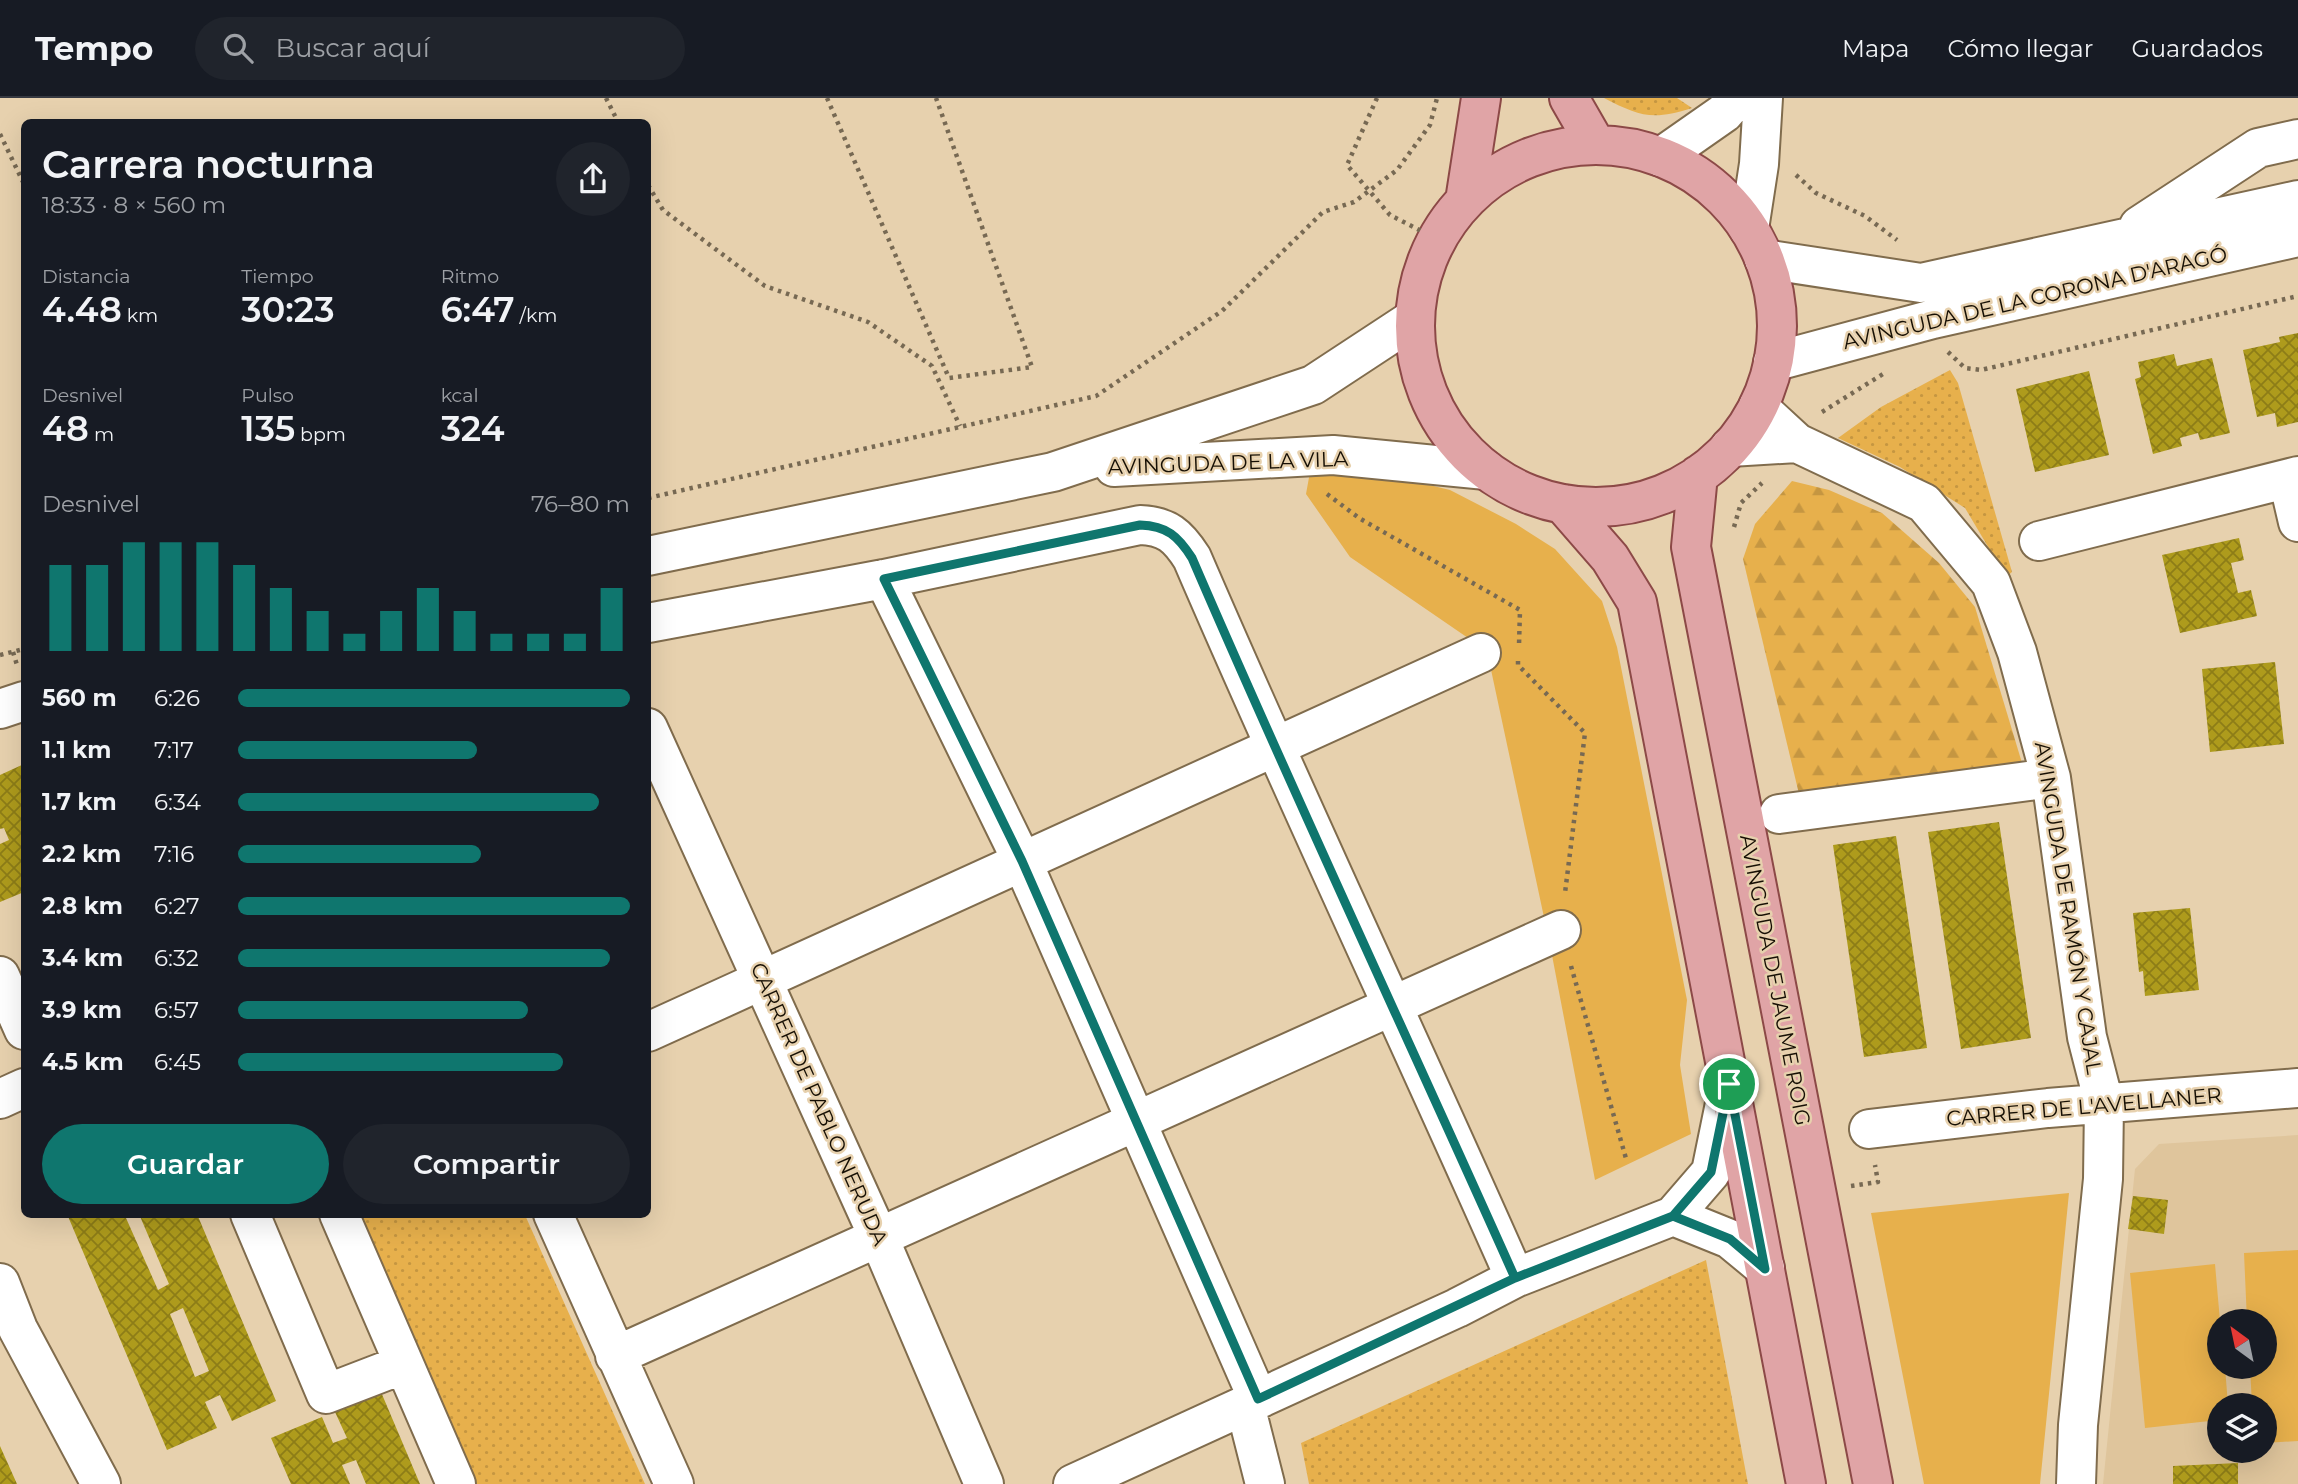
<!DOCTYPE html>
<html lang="es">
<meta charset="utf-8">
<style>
body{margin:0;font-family:Montserrat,sans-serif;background:#20242c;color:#f1f3f6;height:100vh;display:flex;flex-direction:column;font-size:26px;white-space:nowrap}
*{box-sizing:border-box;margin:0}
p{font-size:23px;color:#9ea1a6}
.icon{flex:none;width:38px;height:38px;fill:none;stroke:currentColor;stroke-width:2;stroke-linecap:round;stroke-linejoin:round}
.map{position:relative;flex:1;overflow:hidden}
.drawer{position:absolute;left:21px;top:21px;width:630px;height:1099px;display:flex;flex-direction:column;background:#171b24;border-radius:10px;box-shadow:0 7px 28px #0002}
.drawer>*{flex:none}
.needle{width:46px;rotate:327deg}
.controls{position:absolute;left:2207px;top:1211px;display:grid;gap:14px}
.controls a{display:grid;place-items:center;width:70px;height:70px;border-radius:50%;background:#171b24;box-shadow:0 7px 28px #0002;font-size:35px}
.pin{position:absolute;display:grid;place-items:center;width:60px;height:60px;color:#fff;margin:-30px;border:4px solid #fff;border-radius:50%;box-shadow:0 2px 7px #0007}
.round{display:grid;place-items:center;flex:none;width:74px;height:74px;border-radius:37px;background:#20242c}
.headline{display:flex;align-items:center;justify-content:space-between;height:119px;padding:0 21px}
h1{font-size:38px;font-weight:600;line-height:52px}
.figures{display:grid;grid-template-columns:repeat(3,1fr);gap:10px;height:119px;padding:7px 21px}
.figures div{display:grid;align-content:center}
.figures b{font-size:35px;font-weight:600}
.figures small{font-size:19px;font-weight:400}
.figures p{font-size:19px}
.chart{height:196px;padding:14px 21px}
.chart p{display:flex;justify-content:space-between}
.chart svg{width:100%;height:126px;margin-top:7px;stroke:#0f766e;stroke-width:6}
.button{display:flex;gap:14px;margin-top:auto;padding:14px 21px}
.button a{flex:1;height:80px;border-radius:42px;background:#0f766e;color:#fff;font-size:28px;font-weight:600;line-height:80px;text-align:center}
.button a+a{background:#20242c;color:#f1f3f6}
ul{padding:0 21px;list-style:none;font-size:23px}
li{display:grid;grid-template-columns:112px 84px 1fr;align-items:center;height:52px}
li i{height:18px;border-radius:9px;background:#0f766e}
header{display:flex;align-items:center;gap:42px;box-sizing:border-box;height:98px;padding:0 35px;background:#171b24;border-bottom:2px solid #363941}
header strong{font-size:33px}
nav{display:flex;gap:38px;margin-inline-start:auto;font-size:24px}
.search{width:490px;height:63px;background:#20242c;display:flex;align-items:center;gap:18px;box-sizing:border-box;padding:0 24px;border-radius:38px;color:#9ea1a6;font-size:26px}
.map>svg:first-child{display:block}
</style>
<header>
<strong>Tempo</strong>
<div class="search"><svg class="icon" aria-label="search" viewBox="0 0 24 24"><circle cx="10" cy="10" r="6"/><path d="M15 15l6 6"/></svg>Buscar aquí</div>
<nav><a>Mapa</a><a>Cómo llegar</a><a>Guardados</a></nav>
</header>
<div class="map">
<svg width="2298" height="1386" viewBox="0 0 2298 1386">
<defs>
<pattern id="grass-dots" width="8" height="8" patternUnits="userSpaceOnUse" patternTransform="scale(1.75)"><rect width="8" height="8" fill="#e7b04c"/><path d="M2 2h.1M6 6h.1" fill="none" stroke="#c59641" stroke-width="1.8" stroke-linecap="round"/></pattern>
<pattern id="forest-firs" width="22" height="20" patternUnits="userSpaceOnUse" patternTransform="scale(1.75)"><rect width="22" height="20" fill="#e7b04c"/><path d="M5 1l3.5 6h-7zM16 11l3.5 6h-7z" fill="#c59641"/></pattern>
<pattern id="building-cross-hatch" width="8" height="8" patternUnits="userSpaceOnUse" patternTransform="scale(1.75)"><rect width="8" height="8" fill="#ae9b1c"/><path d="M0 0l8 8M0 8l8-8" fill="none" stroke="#8d7d17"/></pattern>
</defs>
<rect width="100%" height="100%" fill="#e7d1ae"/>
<path fill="#dfc59c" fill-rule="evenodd" d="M2298,1037v349h-195l32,-315 24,-25zM2219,1223h45v46h-45zM2219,1307h45v46h-45z"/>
<path fill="url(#grass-dots)" d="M1604,0h73l15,10c-40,13 -53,8 -88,-10z
M1950,272l8,13 54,189 -6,5 -41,-69 -65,-41 -62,-29 43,-31z
M354,1117h171l120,269h-174z
M1706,1162l42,224h-439l-8,-41z"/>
<path fill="url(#forest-firs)" d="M1792,383l37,9 53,23 57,50 36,44 47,156 -223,31 -56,-235 12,-35z"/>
<path fill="#e7b04c" d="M1310,374h65l75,18 66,34 39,25 47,52 15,46 70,353 -7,65 11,69 -96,46 -44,-230 -64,-299 -137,-94 -44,-63z
M2069,1095l-29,291h-116l-53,-271z
M2298,1152v191l-33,2 -1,-38h-12l-2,-38h14v-46h-17l-3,-68z
M2215,1166l5,57 -1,46h6l3,38h-9v15l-74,8 -15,-155z"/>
<path fill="url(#building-cross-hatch)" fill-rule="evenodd" d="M2298,235v89l-21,5 -2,-14 -18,4 -14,-67 37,-8 -1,-5z
M2174,256l3,12 35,-8 18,75 -30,7 -2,-7 -18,5 2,8 -29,8 -18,-75 6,-2 -3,-15z
M2089,273l20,84 -74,17 -19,-83z
M2239,440l5,22 -13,3 7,30 13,-3 6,26 -77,17 -18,-78z
M2275,564l9,82 -74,8 -8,-83z
M24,666v128l-24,10v-58l9,-4 -5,-12 -4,1v-54z
M1999,724l32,216 -70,11 -33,-217z
M1896,738l31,212 -63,9 -31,-212z
M2190,810l9,82 -54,6 -2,-25 -4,1 -6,-59z
M2133,1098l35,4 -4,34 -36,-5z
M67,1116h66l-7,4 32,72 11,-6 -30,-70h58l79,187 -44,20 -12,-26 -15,7 12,26 -50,22zM183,1210l26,63 -14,6 -25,-63z
M381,1294l39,92h-54l-10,-24 -14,5 8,19h-59l-20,-46 51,-21 11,26 14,-5 -12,-26z
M0,1348l17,38h-17z
M2238,1365v21h-65v-18z"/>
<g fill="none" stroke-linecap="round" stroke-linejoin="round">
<defs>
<path id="minor" d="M1661,59l63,-44 13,-15
M2139,128l119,-78 40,-9
M1749,131l10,-65 4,-66
M1764,161l157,24 377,-83
M1773,264l160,-43 365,-82
M1758,309l39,36 127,60 67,80 26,69 34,126 36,259 17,66 -1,76 -25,246 -2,59
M1730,349l67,-4
M1114,369l219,-12 153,15
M2288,381l10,43
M2039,443l259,-65
M648,458l405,-84 260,-87 102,-67
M884,481l138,282 236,538
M648,525l236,-44 256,-54c27,1 38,11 52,33 104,242 217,480 323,720
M0,611l24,-8
M648,630l231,510 105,246
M1779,716l272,-36
M0,878l24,54
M648,934l833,-379
M1729,986l-18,88 -38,44 57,23 35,29
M0,1001l24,-11
M1869,1031l179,-21 250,-20
M250,1116l76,180 78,-30
M339,1116l117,270
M553,1116l121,270
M0,1185l18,46 83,155
M615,1258l946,-426
M1245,1307l20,79
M1073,1386l384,-176 58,-30 158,-62"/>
<path id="major" d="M1569,0l27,47
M1415 228a181 181 0 1 1 362 0a181 181 0 1 1-362 0Z
M1465,103l16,-103
M1698,377l-7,72 182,937
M1563,406l47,54 27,44 169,882"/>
</defs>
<use href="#minor" stroke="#806c4d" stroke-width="42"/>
<use href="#major" stroke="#8c4947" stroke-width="42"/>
<path stroke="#776953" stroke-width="4.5" stroke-dasharray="3.5 5" stroke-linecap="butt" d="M606,0l12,24
M827,0l122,280 83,-11 -96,-269
M1377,0l-30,67 43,50 47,24
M0,36l24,50
M1796,77l20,18 49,23 32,24
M648,87l15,25 102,76 103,36 64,44 28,60
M1948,254l17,16 16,2 317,-74
M1822,314l61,-38
M1327,396l32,24 161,92 -1,35
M648,400l448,-102 126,-85 101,-99 31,-10 43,-32 33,-45 7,-27
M1734,429l7,-24 21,-20
M13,554l4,13
M0,557l24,-6
M1518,563v4l67,68 -20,160
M1571,868l56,196
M1851,1088l27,-4 -3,-17"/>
<use href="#minor" stroke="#fff" stroke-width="38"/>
<use href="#major" stroke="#e0a4a6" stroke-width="38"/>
</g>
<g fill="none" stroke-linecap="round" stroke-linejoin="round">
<defs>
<path id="route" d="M1729,986l-18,88 -38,44 -158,62c-107,-240 -219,-478 -323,-720 -14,-22 -25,-32 -52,-33l-256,54 138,282 236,538 257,-121 158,-62 57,23 35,30 -36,-185"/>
</defs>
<use href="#route" stroke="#fff" stroke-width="14"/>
<use href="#route" stroke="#0f766e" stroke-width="9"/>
</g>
<g text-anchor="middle" stroke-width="5" stroke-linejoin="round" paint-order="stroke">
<g font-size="21" fill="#160f04" stroke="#e7d1ae">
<text transform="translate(2035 200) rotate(-13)" y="7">AVINGUDA DE LA CORONA D'ARAGÓ</text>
<text transform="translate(1228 365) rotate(-2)" y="7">AVINGUDA DE LA VILA</text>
<text transform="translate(2068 810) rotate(81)" y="7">AVINGUDA DE RAMÓN Y CAJAL</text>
<text transform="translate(1775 882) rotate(79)" y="7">AVINGUDA DE JAUME ROIG</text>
<text transform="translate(819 1006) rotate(66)" y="7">CARRER DE PABLO NERUDA</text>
<text transform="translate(2084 1009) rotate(-5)" y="7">CARRER DE L'AVELLANER</text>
</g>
</g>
</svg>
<div class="controls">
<a><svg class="needle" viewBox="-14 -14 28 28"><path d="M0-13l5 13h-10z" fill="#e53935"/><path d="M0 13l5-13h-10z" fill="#9ea1a6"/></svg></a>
<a><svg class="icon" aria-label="layers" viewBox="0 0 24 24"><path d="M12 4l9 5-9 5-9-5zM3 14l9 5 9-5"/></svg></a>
</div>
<div class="pin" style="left:1729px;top:986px;background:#1e9e55"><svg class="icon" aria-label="arrive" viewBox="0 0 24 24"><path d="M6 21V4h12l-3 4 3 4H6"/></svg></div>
<section class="drawer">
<div class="headline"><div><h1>Carrera nocturna</h1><p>18:33 · 8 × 560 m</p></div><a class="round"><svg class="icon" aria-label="share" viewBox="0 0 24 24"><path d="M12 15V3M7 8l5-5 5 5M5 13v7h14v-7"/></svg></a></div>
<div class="figures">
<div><p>Distancia</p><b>4.48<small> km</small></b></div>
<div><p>Tiempo</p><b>30:23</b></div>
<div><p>Ritmo</p><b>6:47<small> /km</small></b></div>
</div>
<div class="figures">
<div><p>Desnivel</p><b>48<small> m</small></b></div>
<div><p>Pulso</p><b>135<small> bpm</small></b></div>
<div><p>kcal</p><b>324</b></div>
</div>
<div class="chart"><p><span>Desnivel</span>76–80 m</p>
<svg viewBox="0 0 160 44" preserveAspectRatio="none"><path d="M5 44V14M15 44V14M25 44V6M35 44V6M45 44V6M55 44V14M65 44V22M75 44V30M85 44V38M95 44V30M105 44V22M115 44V30M125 44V38M135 44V38M145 44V38M155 44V22"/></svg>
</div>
<ul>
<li><b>560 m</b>6:26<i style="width:100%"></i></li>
<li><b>1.1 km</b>7:17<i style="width:61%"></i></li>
<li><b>1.7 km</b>6:34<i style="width:92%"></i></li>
<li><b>2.2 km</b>7:16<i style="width:62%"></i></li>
<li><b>2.8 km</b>6:27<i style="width:100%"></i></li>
<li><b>3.4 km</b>6:32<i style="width:95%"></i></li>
<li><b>3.9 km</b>6:57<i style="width:74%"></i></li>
<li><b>4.5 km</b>6:45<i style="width:83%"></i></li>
</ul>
<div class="button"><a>Guardar</a><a>Compartir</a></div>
</section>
</div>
